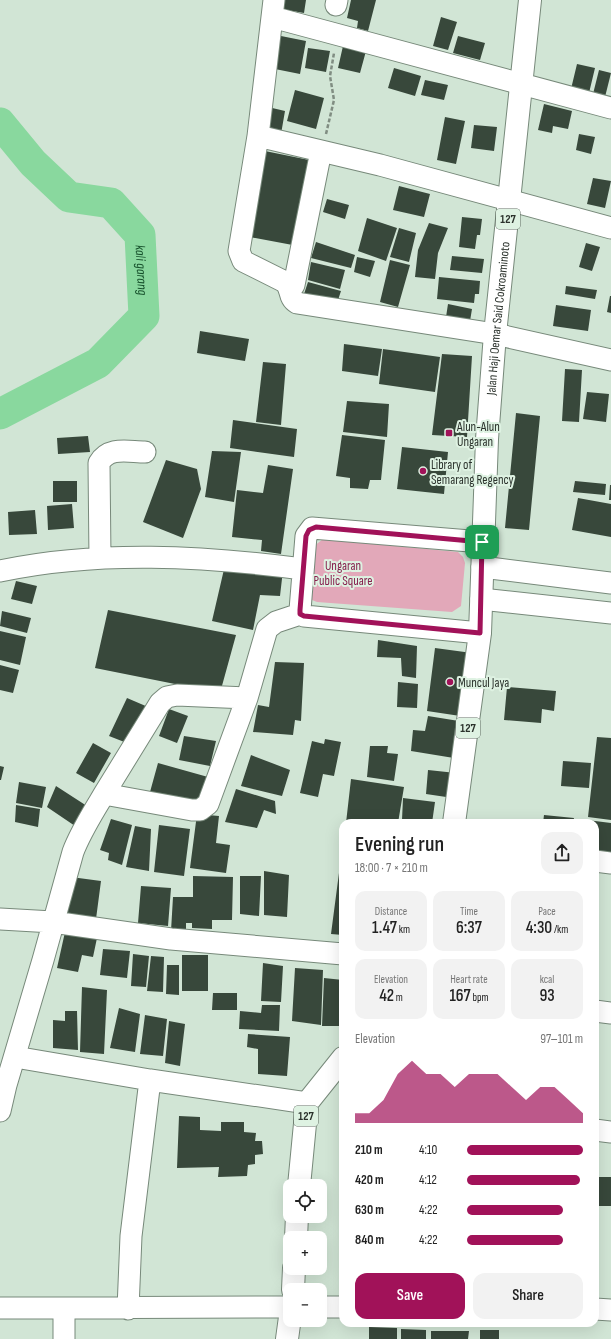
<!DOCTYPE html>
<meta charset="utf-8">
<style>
body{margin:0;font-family:"Sofia Sans Condensed",sans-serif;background:#f2f2f2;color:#222;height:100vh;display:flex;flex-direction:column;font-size:15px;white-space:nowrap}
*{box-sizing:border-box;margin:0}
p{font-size:13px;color:#767676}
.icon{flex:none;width:22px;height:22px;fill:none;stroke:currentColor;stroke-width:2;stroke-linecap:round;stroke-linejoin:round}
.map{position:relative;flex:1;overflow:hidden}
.drawer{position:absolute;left:339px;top:819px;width:260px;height:508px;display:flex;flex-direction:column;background:#fff;border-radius:12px;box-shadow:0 4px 16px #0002}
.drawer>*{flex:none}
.buttons{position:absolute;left:283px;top:1179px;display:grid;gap:8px}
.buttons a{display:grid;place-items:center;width:44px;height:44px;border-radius:8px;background:#fff;box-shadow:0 4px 16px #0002;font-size:20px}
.pin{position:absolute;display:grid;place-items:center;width:34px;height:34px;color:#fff;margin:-17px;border-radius:8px;box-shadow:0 2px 6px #0006}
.round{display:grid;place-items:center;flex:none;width:42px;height:42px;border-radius:12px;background:#f2f2f2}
.headline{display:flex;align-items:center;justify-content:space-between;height:68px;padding:0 16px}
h1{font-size:22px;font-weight:600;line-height:30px}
.figures{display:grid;grid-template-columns:repeat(3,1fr);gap:6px;height:68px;padding:4px 16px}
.figures div{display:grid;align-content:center;border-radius:10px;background:#f2f2f2;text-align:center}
.figures b{font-size:17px;font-weight:600}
.figures small{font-size:11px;font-weight:400}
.figures p{font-size:11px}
.chart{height:112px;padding:8px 16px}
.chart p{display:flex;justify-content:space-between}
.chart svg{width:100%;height:72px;margin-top:4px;fill:#a11259;opacity:.7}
.cta{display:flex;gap:8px;margin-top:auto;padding:8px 16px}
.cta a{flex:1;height:46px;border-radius:12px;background:#a11259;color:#fff;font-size:16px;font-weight:600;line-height:46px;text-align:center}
.cta a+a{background:#f2f2f2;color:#222}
ul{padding:0 16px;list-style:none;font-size:13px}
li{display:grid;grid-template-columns:64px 48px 1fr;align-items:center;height:30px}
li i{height:10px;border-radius:5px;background:#a11259}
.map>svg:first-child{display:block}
</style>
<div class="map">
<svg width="611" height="1339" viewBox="0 0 611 1339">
<rect width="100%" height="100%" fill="#d1e5d5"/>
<path fill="#e2a8b9" d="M323,539l135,13 5,5 2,6 -4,43 -9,6 -135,-10 -5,-2 -2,-6 3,-47z"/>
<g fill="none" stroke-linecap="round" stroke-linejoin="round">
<path stroke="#89d89e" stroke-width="31" id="s1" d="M0,123l33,40 36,34 42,6 29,32 4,81 -46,47 -98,51"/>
</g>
<path fill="#38483b" d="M282,0h24l-2,13 -23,-4z
M351,0h25l-8,31 -11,-3 1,-7 -11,-3z
M441,17l16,5 -9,28 -15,-4z
M276,35l30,6 -6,33 -30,-6z
M458,36l27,7 -5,17 -27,-7z
M343,46l23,5 -6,22 -22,-5z
M308,48l22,3 -4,21 -21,-4z
M577,64l18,4 -6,25 -18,-4z
M394,68l27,8 -6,20 -27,-8z
M599,70l12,3 -6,24 -12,-3z
M425,80l23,5 -4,15 -23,-5z
M295,90l29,8 -8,31 -29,-8z
M544,104l28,7 -4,18 -15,-3 -1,7 -14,-3z
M268,107l17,4 -4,23 -18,-3z
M445,117l20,4 -9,43 -19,-4z
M474,125l23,2 -3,24 -23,-3z
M579,134l16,3 -4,17 -15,-4z
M265,151l49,10 -16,85 -48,-9z
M593,178l18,3 -6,27 -18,-4z
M399,186l31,8 -6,23 -31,-7z
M327,199l22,6 -4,14 -22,-7z
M462,217l20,2 -2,16h-3l-2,14 -16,-2z
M367,218l30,10 -11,33 -28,-10z
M429,223l19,5 -10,25 -3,26 -20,-2 3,-27z
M399,228l17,5 -7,29 -19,-5z
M316,242l39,13 -4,13 -40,-10z
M586,243l14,4 -8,24 -13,-4z
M452,256l32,3 -2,14 -32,-3z
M357,257l18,4 -5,16 -16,-5z
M390,260l20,5 -12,42 -18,-5z
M311,262l34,8 -5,19 -32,-9z
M439,277l41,4 -1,13h-4l-1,9 -37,-4z
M308,282l33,9 -4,12 -33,-9z
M566,286l31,4 -2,9 -30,-5z
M610,296h1v17l-4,-1z
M448,304l24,5 -2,12 -24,-4z
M556,305l35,5 -3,21 -35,-5z
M200,331l49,8 -4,22 -48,-8z
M344,344l38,5 -4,27 -36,-5z
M383,349l57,8 -5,35 -56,-8z
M442,354l30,2 -5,81 -35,-2z
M263,362l23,2 -5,61 -25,-3z
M565,369l17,1 -3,52 -17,-1z
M587,392l22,2 -3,28 -23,-3z
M347,401l42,3 -2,33 -44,-5z
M516,413l24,3 -11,114 -24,-2z
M233,420l64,9 -3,28 -64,-9z
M342,435l43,5 -4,40h-11l-2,9 -18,-1v-10l-14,-2z
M88,436l2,16 -32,2 -1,-16z
M402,447l46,5 -4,42 -47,-5z
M212,451l29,1 -7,50 -29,-5z
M166,460l31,9 4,20 -18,49 -40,-16z
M268,465l25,4 -12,85 -20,-3 1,-11 -30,-3 5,-47 26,3z
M53,481h24v21h-24z
M575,481l31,3 -1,11 -32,-3z
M610,485h1v15h-2z
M578,498l33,6v33l-39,-7z
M72,504l2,24 -26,2 -1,-24z
M35,510l2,24 -28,1 -1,-23z
M225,565l58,5 -3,26 -20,-1 -7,35 -41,-9z
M16,581l21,5 -5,18 -21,-5z
M108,610l128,25 -16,58 -125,-25z
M2,611l29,7 -4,15 -27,-7z
M0,631l26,6 -6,28 -20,-5z
M378,640l39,6 -1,32 -14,-2 -1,-18 -24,-1z
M435,648l37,5 -5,64 -40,-6z
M275,662l29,1 -3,58 -6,-1 -2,15 -40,-3 5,-27 11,2z
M0,665l19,5 -6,23 -13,-3z
M398,682l20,2 -1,24 -20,-1z
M507,687l49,4 -2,20 -12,-2 -1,14 -37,-3z
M127,698l21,9 -16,38 -23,-9z
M169,709l19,7 -11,27 -18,-7z
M428,716l37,6 -5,37 -49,-8 2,-21 12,1z
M184,736l32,5 -6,25 -31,-6z
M597,737l14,1v82l-23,-3z
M325,739l16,3 -7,34 -11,-2 -5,23 -18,-4 12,-52 12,3z
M93,743l18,10 -17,30 -18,-10z
M370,746h18l-1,7 11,1 -4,27 -27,-4z
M251,755l39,15 -8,26 -41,-10z
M563,761l28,2 -2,25 -28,-2z
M158,763l50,14 -9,28 -49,-13z
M0,766l4,1 -3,13h-1z
M428,770l28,3 -3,25 -27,-4z
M351,779l53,8 -6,36h-52z
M19,782l27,5 -4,21 -26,-5z
M56,786l34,22 -12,20 -31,-21z
M236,789l39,12 1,13 -12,-4 -7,18 -32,-6z
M403,798l32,4 -3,21 -30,-3z
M16,805l24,4 -2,18 -23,-5z
M197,814l22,2 -3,27 14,2 -4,28 -36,-5z
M544,815l30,3 -1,5h-30z
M111,819l21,6 -10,40 -14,-5 1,-7 -9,-3z
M587,820l24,3v32l-16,-2v-30h-8z
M159,825l31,4 -6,47 -30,-4z
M135,826l16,3 -2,42 -23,-4z
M342,850h1v85l-12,-1z
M264,871l25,4 -2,42 -23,-2z
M193,876l40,1 -1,43h-20v9l-20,-1v-5h-6v9l-15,-1 2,-34h20z
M240,876h21l-2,40 -19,-2z
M71,877l30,4 -5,38 -30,-4z
M141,886l30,2 -3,38 -30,-3z
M65,932l32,6 -4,19 -11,-2 -4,17 -21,-4z
M103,949l27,2 -3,27 -27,-3z
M133,954l16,2 -3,31 -15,-1z
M182,955h26v36h-26z
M151,956l13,1 -1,35 -16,-1z
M263,963l20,3 -2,36 -20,-1z
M167,965h12v30l-13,-1z
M295,968l28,2 -2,55 -29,-4z
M324,978l19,2v46h-21z
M82,987l25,3 -3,64 -24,-2z
M213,993h24v17h-25z
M262,1005h18l-1,26 -40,-2 1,-18 21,2z
M119,1008l21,6 -5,38 -25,-4z
M65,1011h12l1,39 -25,-2v-28l12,1z
M145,1015l22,4 -4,37 -23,-2z
M169,1021l16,3 -5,42 -15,-3z
M248,1034l42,3 -3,39 -29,-2v-25l-11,-2z
M179,1116l21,1v13l21,1v-9h23v10l12,1 -1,8h7l1,13 -8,1v9l-7,1 -1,11 -29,1 1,-10 -42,1z
M595,1177h16v29h-16z
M369,1327l28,1v11h-28z
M401,1329l25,1v9h-25z
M480,1330h19v9h-19z
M431,1331h38l-1,8h-37z"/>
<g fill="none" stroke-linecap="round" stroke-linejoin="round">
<defs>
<path id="minor" d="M274,0l-16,136 -19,115 4,10 42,21c7,7 3,16 12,21l198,31 116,26
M336,5l1,-5
M272,17l339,91
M258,136l122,29 231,63
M290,291l4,-6 27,-134
M100,558l-1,-95c10,-17 29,-11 46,-11
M482,567l129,16
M0,571c99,-21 203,-15 303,-2
M481,599l130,14
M480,633l-176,-17 -4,-2v-4l6,-74 6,-8 170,14
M104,794l56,-91 7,-6 10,-2 70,3
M595,861l16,2
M0,919l53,3 118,17 172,15
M595,1011l16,2
M15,1057l135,23 157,23
M0,1111l6,-26 37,-125 30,-108c8,-21 20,-39 31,-58l88,16h8l8,-6 39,-106 20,-69 9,-7 24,-8
M595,1130l16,2
M320,1307h23
M0,1308l290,-1
M64,1309v30
M128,1309l3,-73 19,-156
M595,1309l16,1"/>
<g id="major">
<path id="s2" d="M454,823l26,-190 7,-194 8,-105 35,-334"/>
<path d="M299,1186l8,-83 36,-45"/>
<path d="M296,1238l1,-22"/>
<path d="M293,1290l1,-22"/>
<path d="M287,1339l3,-22"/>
</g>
</defs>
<use href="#minor" stroke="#77897a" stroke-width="23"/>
<use href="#major" stroke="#77897a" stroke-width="24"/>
<path stroke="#808d82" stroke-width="2.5" stroke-dasharray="4 2" stroke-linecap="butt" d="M326,134l8,-34 -4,-24 4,-23"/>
<use href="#minor" stroke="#fff" stroke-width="21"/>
<use href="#major" stroke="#fff" stroke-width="22"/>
</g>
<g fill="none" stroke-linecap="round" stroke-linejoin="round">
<defs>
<path id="route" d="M316,527l166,15 -2,91 -176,-17 -4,-2v-4l6,-74 3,-6z"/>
</defs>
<use href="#route" stroke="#fff" stroke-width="8"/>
<use href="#route" stroke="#a11259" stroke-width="5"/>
</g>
<g fill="#a11259" stroke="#def2e2" stroke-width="1.5">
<rect x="445" y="429" width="8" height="8" rx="2"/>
<circle cx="423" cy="471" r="4"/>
<circle cx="450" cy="682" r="4"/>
</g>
<g text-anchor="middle" stroke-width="4" stroke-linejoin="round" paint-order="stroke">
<g fill="#def2e2" stroke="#616c63" stroke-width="1">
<rect x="496" y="209" width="24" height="20" rx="3"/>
<rect x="456" y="718" width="24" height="20" rx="3"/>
<rect x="294" y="1106" width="24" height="20" rx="3"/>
</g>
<g font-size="12" font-weight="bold" fill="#2b322c">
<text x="508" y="223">127</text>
<text x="468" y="732">127</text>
<text x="306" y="1120">127</text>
</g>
<g font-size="13" fill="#2b322c" stroke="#def2e2">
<text dy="5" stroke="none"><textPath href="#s2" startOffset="507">Jalan Haji Oemar Said Cokroaminoto</textPath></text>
</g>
<g font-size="13" fill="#2b322c" stroke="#def2e2" text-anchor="start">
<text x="457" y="431">Alun-Alun<tspan x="457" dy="15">Ungaran</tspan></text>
<text x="431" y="469">Library of<tspan x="431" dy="15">Semarang Regency</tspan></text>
<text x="458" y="687">Muncul Jaya</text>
</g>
<g font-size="13" fill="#851d4b" stroke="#def2e2">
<text x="343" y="570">Ungaran<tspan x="343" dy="15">Public Square</tspan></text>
</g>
<g font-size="14" font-style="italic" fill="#16502b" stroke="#def2e2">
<text dy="5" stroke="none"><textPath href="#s1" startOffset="222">kali garang</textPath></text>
</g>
</g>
</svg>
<div class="buttons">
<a><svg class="icon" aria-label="locate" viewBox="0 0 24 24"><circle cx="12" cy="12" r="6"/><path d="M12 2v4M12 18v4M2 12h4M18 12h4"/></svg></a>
<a>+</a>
<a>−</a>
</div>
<div class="pin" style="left:482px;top:542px;background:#1e9e55"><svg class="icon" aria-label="arrive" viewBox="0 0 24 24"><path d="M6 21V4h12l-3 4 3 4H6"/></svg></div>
<section class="drawer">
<div class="headline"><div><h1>Evening run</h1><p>18:00 · 7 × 210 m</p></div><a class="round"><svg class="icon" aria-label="share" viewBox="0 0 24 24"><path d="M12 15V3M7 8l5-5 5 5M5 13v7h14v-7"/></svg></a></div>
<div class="figures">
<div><p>Distance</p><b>1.47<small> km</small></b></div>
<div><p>Time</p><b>6:37</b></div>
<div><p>Pace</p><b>4:30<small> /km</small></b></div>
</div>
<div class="figures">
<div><p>Elevation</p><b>42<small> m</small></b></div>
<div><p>Heart rate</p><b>167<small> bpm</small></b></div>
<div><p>kcal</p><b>93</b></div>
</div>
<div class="chart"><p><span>Elevation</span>97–101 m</p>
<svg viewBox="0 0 160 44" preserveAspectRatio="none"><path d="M0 44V38L10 38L20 30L30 14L40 6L50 14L60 14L70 22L80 14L90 14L100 14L110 22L120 30L130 22L140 22L150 30L160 38V44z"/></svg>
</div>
<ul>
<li><b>210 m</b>4:10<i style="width:100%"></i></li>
<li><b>420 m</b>4:12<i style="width:97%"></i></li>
<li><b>630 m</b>4:22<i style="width:83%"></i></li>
<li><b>840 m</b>4:22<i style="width:83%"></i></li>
</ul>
<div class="cta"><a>Save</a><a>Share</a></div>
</section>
</div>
